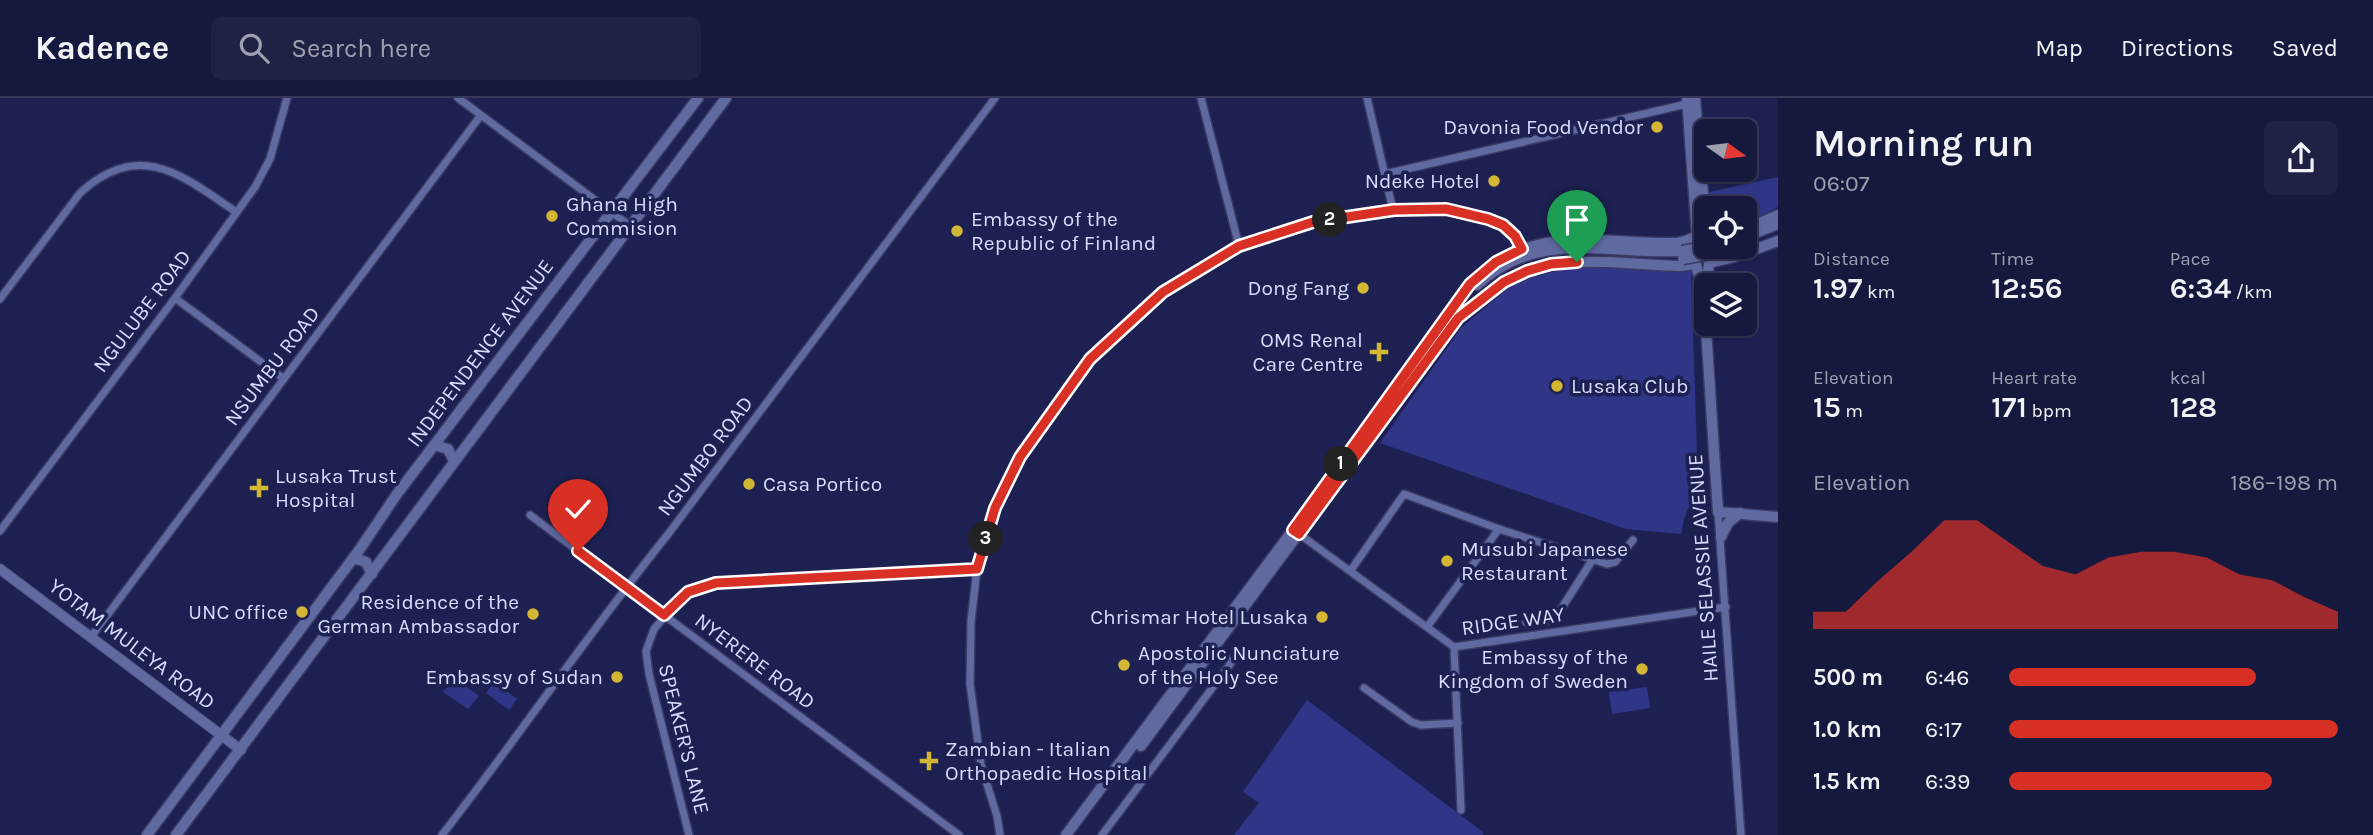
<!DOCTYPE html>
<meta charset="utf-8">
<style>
body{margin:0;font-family:Karla,sans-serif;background:#1f2245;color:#f1f3f6;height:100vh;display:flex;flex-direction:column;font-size:26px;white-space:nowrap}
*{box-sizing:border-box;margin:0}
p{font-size:23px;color:#9ea0b0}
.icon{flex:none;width:38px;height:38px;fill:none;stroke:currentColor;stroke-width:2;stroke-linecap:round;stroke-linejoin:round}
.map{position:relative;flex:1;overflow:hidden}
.details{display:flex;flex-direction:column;background:#16193e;width:595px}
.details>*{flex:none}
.needle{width:46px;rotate:104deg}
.fabs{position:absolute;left:1694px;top:21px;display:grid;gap:14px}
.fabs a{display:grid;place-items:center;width:63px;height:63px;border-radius:10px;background:#16193e;box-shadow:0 2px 5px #0004,0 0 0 2px #353858;font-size:35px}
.pin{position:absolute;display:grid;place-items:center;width:60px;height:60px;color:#fff;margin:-72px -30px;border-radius:50% 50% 50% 0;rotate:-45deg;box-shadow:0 0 7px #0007}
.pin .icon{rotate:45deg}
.km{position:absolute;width:35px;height:35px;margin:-18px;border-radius:50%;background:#222;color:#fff;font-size:19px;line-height:35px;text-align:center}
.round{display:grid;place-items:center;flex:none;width:74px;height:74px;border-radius:10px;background:#1f2245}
.headline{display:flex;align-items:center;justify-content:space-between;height:119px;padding:0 35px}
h1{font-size:38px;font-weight:600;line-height:52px}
.stats{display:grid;grid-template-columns:repeat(3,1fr);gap:10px;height:119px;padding:7px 35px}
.stats div{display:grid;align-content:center}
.stats b{font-size:30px;font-weight:600}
.stats small{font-size:19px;font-weight:400}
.stats p{font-size:19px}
.chart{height:196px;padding:14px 35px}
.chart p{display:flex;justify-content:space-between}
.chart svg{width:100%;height:126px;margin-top:7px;fill:#d93025;opacity:.7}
ul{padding:0 35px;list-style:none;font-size:23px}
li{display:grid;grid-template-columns:112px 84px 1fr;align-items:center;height:52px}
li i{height:18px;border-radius:9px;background:#d93025}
header{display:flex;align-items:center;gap:42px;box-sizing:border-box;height:98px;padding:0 35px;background:#16193e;border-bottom:2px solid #353858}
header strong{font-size:33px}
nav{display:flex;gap:38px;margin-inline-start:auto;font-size:24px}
.search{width:490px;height:63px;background:#1f2245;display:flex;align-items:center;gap:18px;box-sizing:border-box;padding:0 24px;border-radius:10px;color:#9ea0b0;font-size:26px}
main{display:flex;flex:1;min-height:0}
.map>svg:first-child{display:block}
</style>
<header>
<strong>Kadence</strong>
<div class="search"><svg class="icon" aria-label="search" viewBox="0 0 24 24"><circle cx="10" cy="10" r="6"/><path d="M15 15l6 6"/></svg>Search here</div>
<nav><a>Map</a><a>Directions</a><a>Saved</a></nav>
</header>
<main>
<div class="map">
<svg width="1778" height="737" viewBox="0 0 1778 737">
<rect width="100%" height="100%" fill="#1d2152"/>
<path fill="#303588" d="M1778,79v30l-33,18v-17h-38l-2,-15z
M1582,166l109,6 7,215 -14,34 -3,15 -55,-5 -246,-86 81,-115 54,-46z
M454,580l25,18 -11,13 -25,-17z
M494,583l23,18 -8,11 -23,-17z
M1647,589l3,21 -38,6 -3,-22z
M1307,602l176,132v3h-249l25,-32 -16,-11z"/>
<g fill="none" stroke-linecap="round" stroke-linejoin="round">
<defs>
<path id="minor" d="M458,0l172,128
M1201,0l38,148
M1367,0l26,112
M1385,76l306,-71
M175,200l109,81
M0,201l80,-106c60,-54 102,-18 156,19
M1718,414l23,323
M530,417l429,320
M0,433l175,-233 80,-111 15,-28 17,-61
M1295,433l159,116 272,-40
M1351,472l53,-76 95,35 108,35 8,-2 18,-22
M1526,524l21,-1 9,-4 37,-58
M1427,529l72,-98
M91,539l390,-522
M1454,549l7,163
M1364,590l48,34 9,3 37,-2
M442,737c77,-99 148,-204 227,-302l326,-435
M689,737l-40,-161 -3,-23 8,-22 28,-32 18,-10 16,-4 261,-14
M1000,737l-3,-19 -16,-51 -11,-81 1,-63 6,-52 18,-61 25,-51 70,-98 73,-67 76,-46 74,-24 80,-12 52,-1 43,10 15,6 12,11 7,13
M1102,737l129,-172 -15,-16"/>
<path id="tertiary" d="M0,471l241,181"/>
<path id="secondary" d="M1687,0l10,138
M1695,0l11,132
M1745,131l33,-14
M1745,139l33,-13
M1723,154l16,-5
M1712,164l22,-5 44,-16
M1696,166l8,34 14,214 60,5
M1477,187c61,-57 132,-30 205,-34
M1705,194l4,-28
M434,347l14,4 6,12
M1721,439l7,-14 12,-10
M353,460l13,4 6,12
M1141,648l317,-428c21,-18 45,-39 71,-48 48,-15 102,-5 151,-4l14,-2
M147,737l213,-286 37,-55 301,-396
M176,737l550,-737
M1066,737l227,-305 177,-246c62,-62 128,-40 205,-41 12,0 20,-9 31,-7"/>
</defs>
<use href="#minor" stroke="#3a3a66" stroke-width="10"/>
<use href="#tertiary" stroke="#3a3a66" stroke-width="12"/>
<use href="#secondary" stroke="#3a3a66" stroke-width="13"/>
<use href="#minor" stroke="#606aa1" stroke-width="7"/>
<use href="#tertiary" stroke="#606aa1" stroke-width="10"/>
<use href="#secondary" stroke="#606aa1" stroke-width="10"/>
<defs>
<path id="secondary-bridge" d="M1682,153l24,-4
M1683,161l40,-7"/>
</defs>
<use href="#secondary-bridge" stroke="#3a3a66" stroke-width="13" stroke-linecap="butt"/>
<use href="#secondary-bridge" stroke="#606aa1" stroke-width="10"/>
</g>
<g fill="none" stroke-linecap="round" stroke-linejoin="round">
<defs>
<path id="route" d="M578,453l86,64 24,-23 28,-9 261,-14 18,-61 25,-51 70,-98 73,-67 76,-46 74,-24 81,-12 52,-1 42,10 15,6 12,11 7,13 -26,13 -26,22 -177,246 6,4 159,-216 46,-36 23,-11 24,-7 26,-2"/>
</defs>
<use href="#route" stroke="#fff" stroke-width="14"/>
<use href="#route" stroke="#d93025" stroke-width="9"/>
</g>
<g fill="#d4b635" stroke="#1d2152" stroke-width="2.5">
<circle cx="1657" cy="29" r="7"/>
<circle cx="1494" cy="83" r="7"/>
<circle cx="552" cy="118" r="7"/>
<circle cx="957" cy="133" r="7"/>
<circle cx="1363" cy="190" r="7"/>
<path d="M1375.5 243.5h7v7h7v7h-7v7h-7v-7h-7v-7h7z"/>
<circle cx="1557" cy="288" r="7"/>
<circle cx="749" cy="386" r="7"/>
<path d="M255.5 379.5h7v7h7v7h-7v7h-7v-7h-7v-7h7z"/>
<circle cx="1447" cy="463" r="7"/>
<circle cx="302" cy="514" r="7"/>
<circle cx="533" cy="516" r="7"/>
<circle cx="1322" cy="519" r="7"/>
<circle cx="1124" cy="567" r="7"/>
<circle cx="1642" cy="571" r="7"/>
<circle cx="617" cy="579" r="7"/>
<path d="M925.5 652.5h7v7h7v7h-7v7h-7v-7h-7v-7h7z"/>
</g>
<g text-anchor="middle" stroke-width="7" stroke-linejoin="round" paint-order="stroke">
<g font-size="21" fill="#d6ddfd" stroke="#1d2152" text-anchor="end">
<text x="1643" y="36">Davonia Food Vendor</text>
<text x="1480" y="90">Ndeke Hotel</text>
<text x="566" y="113" text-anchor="start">Ghana High<tspan x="566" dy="24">Commision</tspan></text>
<text x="971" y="128" text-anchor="start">Embassy of the<tspan x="971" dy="24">Republic of Finland</tspan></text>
<text x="1349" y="197">Dong Fang</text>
<text x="1363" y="249">OMS Renal<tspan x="1363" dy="24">Care Centre</tspan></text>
<text x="1571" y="295" text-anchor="start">Lusaka Club</text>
<text x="275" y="385" text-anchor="start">Lusaka Trust<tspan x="275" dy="24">Hospital</tspan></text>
<text x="763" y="393" text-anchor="start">Casa Portico</text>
<text x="1461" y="458" text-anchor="start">Musubi Japanese<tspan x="1461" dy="24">Restaurant</tspan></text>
<text x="519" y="511">Residence of the<tspan x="519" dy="24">German Ambassador</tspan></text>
<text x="288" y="521">UNC office</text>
<text x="1308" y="526">Chrismar Hotel Lusaka</text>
<text x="1138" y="562" text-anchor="start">Apostolic Nunciature<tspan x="1138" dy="24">of the Holy See</tspan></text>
<text x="1628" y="566">Embassy of the<tspan x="1628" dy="24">Kingdom of Sweden</tspan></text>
<text x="603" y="586">Embassy of Sudan</text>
<text x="945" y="658" text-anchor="start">Zambian - Italian<tspan x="945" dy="24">Orthopaedic Hospital</tspan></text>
</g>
<g font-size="21" fill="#d6ddfd" stroke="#1d2152">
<text transform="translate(142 213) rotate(-53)" y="7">NGULUBE ROAD</text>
<text transform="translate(480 255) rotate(-53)" y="7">INDEPENDENCE AVENUE</text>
<text transform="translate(272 268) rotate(-53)" y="7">NSUMBU ROAD</text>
<text transform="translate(705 358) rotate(-53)" y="7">NGUMBO ROAD</text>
<text transform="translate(1703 470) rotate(-94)" y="7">HAILE SELASSIE AVENUE</text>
<text transform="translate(1513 523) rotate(-8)" y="7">RIDGE WAY</text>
<text transform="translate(132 546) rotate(37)" y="7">YOTAM MULEYA ROAD</text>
<text transform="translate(755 563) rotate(37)" y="7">NYERERE ROAD</text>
<text transform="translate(684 641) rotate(76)" y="7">SPEAKER'S LANE</text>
</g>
</g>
</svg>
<div class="fabs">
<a><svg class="needle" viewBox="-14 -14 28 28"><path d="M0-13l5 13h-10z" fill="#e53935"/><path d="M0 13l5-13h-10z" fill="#9ea0b0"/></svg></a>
<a><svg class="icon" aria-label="locate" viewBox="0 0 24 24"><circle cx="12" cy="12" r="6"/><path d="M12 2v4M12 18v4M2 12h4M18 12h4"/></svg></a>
<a><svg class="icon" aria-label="layers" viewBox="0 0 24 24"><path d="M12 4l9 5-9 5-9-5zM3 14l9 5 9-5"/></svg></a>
</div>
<div class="pin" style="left:1577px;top:164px;background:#1e9e55"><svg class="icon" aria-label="arrive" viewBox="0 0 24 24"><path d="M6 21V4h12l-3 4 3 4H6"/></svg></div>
<div class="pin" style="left:578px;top:453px;background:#d93025"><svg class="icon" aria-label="check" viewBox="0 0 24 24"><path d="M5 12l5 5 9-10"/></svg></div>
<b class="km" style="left:1341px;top:366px">1</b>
<b class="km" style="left:1330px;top:122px">2</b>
<b class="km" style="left:986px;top:441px">3</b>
</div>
<section class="details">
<div class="headline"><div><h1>Morning run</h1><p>06:07</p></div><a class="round"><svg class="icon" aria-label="share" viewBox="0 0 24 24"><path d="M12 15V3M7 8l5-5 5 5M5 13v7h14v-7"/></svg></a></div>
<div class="stats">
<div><p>Distance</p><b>1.97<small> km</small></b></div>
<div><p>Time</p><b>12:56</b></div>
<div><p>Pace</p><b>6:34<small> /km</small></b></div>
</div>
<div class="stats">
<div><p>Elevation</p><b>15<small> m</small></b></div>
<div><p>Heart rate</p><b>171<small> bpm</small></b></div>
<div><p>kcal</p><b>128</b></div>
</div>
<div class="chart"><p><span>Elevation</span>186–198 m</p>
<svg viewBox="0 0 160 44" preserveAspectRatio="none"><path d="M0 44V38L10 38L20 27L30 17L40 6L50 6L60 14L70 22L80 25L90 19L100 17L110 17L120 19L130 25L140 27L150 33L160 38V44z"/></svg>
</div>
<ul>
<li><b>500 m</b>6:46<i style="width:75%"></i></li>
<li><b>1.0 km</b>6:17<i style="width:100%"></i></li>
<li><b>1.5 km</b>6:39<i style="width:80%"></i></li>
</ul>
</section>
</main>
